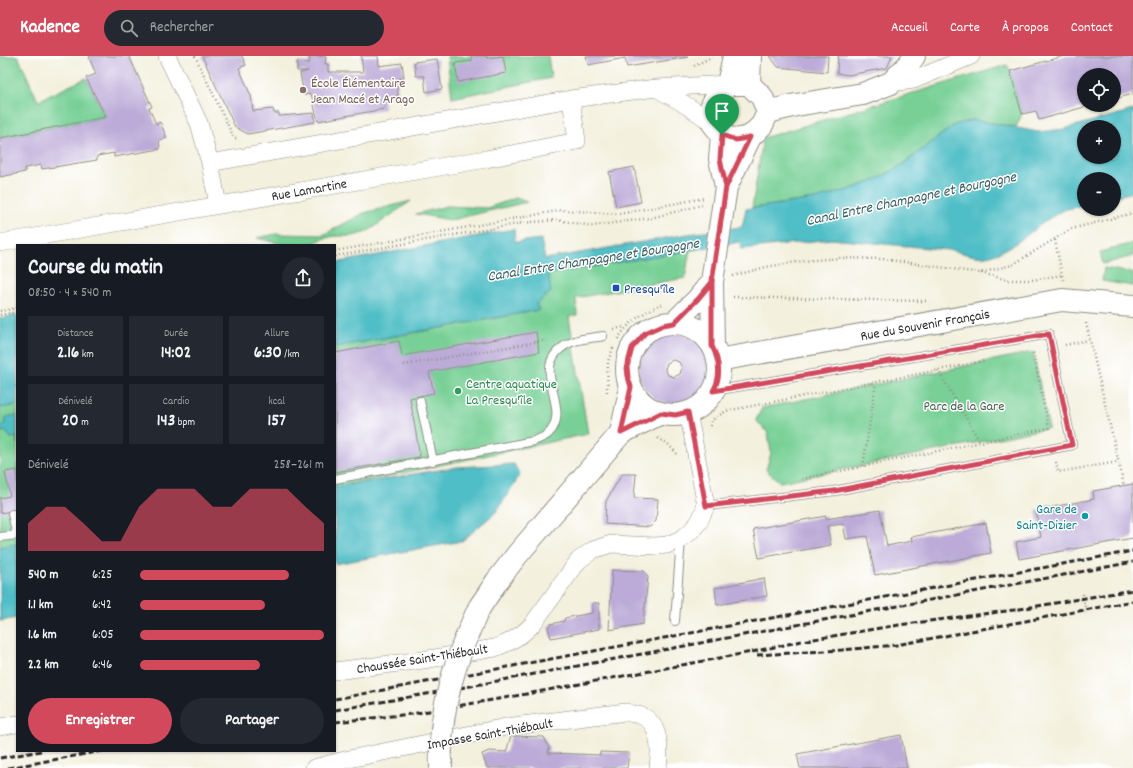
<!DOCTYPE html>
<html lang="fr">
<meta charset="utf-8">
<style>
body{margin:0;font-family:Dekko,sans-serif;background:#242831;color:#f1f3f6;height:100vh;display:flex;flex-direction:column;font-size:15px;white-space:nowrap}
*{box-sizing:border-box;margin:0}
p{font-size:13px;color:#9ea1a6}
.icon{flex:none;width:22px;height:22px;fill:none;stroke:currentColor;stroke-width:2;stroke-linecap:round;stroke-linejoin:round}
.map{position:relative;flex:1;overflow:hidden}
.details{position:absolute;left:16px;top:188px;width:320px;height:508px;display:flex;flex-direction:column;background:#171b24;border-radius:0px;box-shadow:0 1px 3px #0004}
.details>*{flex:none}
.fabs{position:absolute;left:1077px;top:12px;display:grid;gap:8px}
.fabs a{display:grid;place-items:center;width:44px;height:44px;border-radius:50%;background:#171b24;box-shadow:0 1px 3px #0004;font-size:20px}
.pin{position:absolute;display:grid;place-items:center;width:34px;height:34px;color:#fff;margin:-41px -17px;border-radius:50% 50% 50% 0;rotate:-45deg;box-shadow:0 0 4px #0007}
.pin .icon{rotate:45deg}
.round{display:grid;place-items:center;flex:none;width:42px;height:42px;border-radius:21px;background:#242831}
.head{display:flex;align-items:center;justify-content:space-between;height:68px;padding:0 12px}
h1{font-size:22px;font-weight:800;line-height:30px}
.metrics{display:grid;grid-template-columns:repeat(3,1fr);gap:6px;height:68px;padding:4px 12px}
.metrics div{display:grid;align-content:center;border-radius:0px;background:#242831;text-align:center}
.metrics b{font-size:17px;font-weight:800}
.metrics small{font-size:11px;font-weight:400}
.metrics p{font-size:11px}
.chart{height:112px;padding:8px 12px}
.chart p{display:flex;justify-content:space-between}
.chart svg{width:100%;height:72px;margin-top:4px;fill:#d1495b;opacity:.7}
.primary-button{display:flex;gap:8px;margin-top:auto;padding:8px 12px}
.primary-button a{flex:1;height:46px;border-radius:24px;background:#d1495b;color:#fff;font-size:16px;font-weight:800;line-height:46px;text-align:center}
.primary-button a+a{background:#242831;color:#f1f3f6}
ul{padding:0 12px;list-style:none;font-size:13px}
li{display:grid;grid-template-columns:64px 48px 1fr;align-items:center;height:30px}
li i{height:10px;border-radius:5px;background:#d1495b}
header{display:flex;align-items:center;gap:24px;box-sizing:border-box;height:56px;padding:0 20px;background:#d1495b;color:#fff}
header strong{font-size:19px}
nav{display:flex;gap:22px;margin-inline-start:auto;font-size:14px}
.search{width:280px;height:36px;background:#242831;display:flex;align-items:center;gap:10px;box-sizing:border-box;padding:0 14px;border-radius:22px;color:#9ea1a6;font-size:15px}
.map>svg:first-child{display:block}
</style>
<header>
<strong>Kadence</strong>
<div class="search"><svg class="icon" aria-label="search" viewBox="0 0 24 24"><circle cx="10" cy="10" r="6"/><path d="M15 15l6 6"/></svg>Rechercher</div>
<nav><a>Accueil</a><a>Carte</a><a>À propos</a><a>Contact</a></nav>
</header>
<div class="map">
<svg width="1133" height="712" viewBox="0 0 1133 712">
<rect width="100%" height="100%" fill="#fff"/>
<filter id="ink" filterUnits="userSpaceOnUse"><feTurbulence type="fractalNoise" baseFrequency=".025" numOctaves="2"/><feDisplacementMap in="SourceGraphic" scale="8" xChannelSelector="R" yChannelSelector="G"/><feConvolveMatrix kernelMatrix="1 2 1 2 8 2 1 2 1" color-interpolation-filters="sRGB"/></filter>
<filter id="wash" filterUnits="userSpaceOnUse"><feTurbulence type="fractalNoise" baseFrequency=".012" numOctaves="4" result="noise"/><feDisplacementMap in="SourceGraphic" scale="16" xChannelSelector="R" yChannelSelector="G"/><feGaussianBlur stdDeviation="0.9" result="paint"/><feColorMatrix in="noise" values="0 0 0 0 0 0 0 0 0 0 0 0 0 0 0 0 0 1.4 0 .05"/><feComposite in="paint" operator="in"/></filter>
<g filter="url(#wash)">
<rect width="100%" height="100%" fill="#f3f0dd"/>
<path fill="#78d096" stroke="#527e60" d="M0,0h18l20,45 48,-23 20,39 -106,21z
M447,0h101l3,22 -99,20z
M1007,9l3,6 12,43 -6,13 -44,-7 -18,5 -52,40 -26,15 -28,10 -33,9 -63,9 11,-70z
M516,142l11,4 -76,18 -35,-6 31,-8 40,2z
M411,145l-44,31 -14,4h-19l-12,3 -12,6h-24l-29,-7 19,-4 47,1 41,-22z
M1133,187v13l-30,8 -3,-12z
M690,194l-5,28 -109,20 1,17 -8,2 19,117 -253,53v-140l203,-37 -2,-5 12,-31z
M1104,212l29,5v13l-31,-5z
M1033,296l16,76 -269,54 -14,-12 5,-17 -3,-20 -12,-13 6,-12z
M17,349v140l-17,3v-140z"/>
<path fill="#50bec6" stroke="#3e7478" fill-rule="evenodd" d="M1133,54v82l-19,5v-18h-30v26c-7,2 -17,3 -24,7 -25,13 -45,39 -74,44 -11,2 -25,-4 -36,-6l-119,-11 -89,10 -2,-7 -192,32 3,18 -15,12 3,6 -204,37v-84l179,-34 1,13 26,-3 4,20 143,-25 54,-7 4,-18 69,-10 33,-9 28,-10 26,-15 52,-40 18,-5 20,3 46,9 26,-3zM1084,71h30v30h-30z
M17,259v90l-17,3v-90z
M17,359v29l-1,-7 -5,1 -6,-7 -4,1 -1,-6 4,-1 2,-8z
M514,408l6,11 -24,37 -34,29 -127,23v-77l122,-20z
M17,488v74l-17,3v-74z"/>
<g id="blocks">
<path fill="#bcabd8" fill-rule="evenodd" d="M90,0h39l23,51 -3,1 7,16 4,-2 7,16 -8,2 1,9 -46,8v-4l-17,3v4l-55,9 -1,-4 -16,3v4l-25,5v-39l106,-21 -20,-39 10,-4 -7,-17z
M202,0h40l4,9 -7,3 12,28 2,15 20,-2 1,4h5v3h3l32,-3 1,9 -67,12 -13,-7z
M310,0h16l-1,8h3v8h35l-2,-16h17l1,10 23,-3 2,15 -7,1 1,17 -15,2 1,11 -66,12 -7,-27 -7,1 -4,-22 8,-2h-11v-9l12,1z
M471,0h15l1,2 16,-2 3,17 -48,9 -3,-19 17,-2z
M586,0h102v1l-61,10 -2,-9 -37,7z
M770,0h58l-1,16 -49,-5z
M838,0h54l-5,12 -39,7 -11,-2z
M1064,0h69v38l-19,5v-24h-30v30h7l-52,15 -3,-9 -14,3 -12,-43z
M437,3l5,30 -16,3 -2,-16h-8l-2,-14z
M634,111l7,35 -25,5 -7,-35z
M536,276l3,20 -110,20 5,21 -24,5 10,59 -85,15v-119l64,-12 3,15z
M677,277l15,5 12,11 5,15 -2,16 -8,13 -13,9 -16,2 -15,-5 -11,-11 -6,-15 2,-16 8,-13 13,-9zM673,304l6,2 3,6 -2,6 -6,3 -6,-2 -3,-6 2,-6z
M17,414v40l-17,3v-15l10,-2 -5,-24z
M622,418h14l-2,24 24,1 -2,22 -6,6 -45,-3 1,-23z
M1133,428v54l-114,21 -3,-17 25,-5 -5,-27 58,-11 -1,-8z
M880,454l7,36 25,-5 -1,-4 75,-14 5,30 -116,22 -8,-39 -21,3 -3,-15 -16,2 4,19 -72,13 -6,-29 73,-13v3z
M612,514l32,1 4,6 -5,47 -34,6z
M764,522l3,18 -50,9 -2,-17z
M592,547h7v26l-48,9 -3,-11 3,-3 13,-3 1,-3 27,-5z
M901,679l6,33h-107l-3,-14z
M511,680l33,1 5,11 -1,5 52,2v-3l29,1 -2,15h-140l-5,-14 7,-3 17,1z"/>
</g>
</g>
<g filter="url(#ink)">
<use href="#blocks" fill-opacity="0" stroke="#8f8e84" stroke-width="1"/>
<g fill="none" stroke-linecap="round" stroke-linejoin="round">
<defs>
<path id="lane" d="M420,345l13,60
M335,423l199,-38c4,-2 11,-4 14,-7 24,-23 -13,-59 9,-82 5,-5 11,-9 18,-11 9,-3 19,-3 28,-5
M706,450l128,-15 238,-46 -23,-111 -336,57
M12,458l5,21
M0,481l17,-2
M675,565l6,-82"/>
<path id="street" d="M167,0l32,67 11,40 8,42
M891,27l23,-3 57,-24
M656,32l25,14 31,20
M210,107l361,-64 85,-11 72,-4
M0,187l486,-84 91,-18 -6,-42
M335,615l88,-11 72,-12 14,-6 13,-8 10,-9 47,-65 14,-10 18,-6 44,2 12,-1 14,-6 9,-7 9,-10 7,-16 -18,-94
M0,671l17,-3
M314,712l35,-9 157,-32 120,-15c5,2 11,2 16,4 19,8 18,35 16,52"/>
<path id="secondary" d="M728,28h21l13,13 6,15 -6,13 -12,12 -15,3 -13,-5 -10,-13 -2,-12 4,-9 14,-17 6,-28
M749,28l1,-28
M768,56l28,-7 67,-11 28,-11 18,-19 5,-8
M726,131l24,-50
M674,267l24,-24 14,-17
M627 313a46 46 0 1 1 92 0a46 46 0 1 1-92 0Z
M713,290l-1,-64 14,-95 -6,-28 2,-24
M718,304l344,-60 71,6
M621,377l10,-46
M479,552l18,-27 20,-26 104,-122 40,-20"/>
</defs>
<use href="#lane" stroke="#8f8e84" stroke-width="10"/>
<use href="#street" stroke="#8f8e84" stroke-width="18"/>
<use href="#secondary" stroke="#8f8e84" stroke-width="24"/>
<path stroke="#8f8e84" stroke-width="2.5" stroke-dasharray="1 3" stroke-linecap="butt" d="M195,0l39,82h3
M694,10l18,-9
M1055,184l8,40
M335,195l227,-41 57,4 85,-16
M335,200l188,-33 34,-3 35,6 59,-8 51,-13
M981,217l27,7h24l30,-5
M733,220l33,-9 37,-6 37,-3 43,1 97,14 32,-8 59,-36 62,-16
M733,241l193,4
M0,255l17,-3
M0,259l17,-3
M1086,267l38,162
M614,273l11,-2
M618,283c10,-17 26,-27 44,-35
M1065,289l24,-5
M404,309l144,-25
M938,314l42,72
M607,336l1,-31 6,-15
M710,370l2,-6 14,-9 259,-50
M658,382l10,6 9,10
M1056,406l2,10 60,-10
M863,410l13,-83
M802,423l247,-51 -16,-76h-2
M1083,538l3,20"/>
<use href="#lane" stroke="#fff" stroke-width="8"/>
<use href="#street" stroke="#fff" stroke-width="17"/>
<use href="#secondary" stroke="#fff" stroke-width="22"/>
<path stroke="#2b2b2b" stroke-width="3" stroke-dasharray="6 3" stroke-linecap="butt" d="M757,599l85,-5 54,-5 237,-44
M335,643l798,-148
M335,654l109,-19 689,-129
M335,666l76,-8 110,-19 231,-43 50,-11 97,-16 115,-15 119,-20
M0,702l41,-7
M8,712l94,-17"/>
<defs>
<path id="secondary-bridge" d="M441,712c-3,-57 14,-109 38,-160"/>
</defs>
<use href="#secondary-bridge" stroke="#8f8e84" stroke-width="24" stroke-linecap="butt"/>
<use href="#secondary-bridge" stroke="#fff" stroke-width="22"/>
</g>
</g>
<g fill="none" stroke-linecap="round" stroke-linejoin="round" filter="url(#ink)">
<defs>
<path id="route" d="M722,79l-2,24 6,28 -14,95 -14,17 -24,24 -11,2 -18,8 -13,15 -5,19 1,10 3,10 -10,46 40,-20 14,2 13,-3 18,94 128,-15 238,-46 -23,-111 -336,57c9,-15 6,-31 -1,-45v-64l1,-12 13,-83 24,-50 -14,3 -14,-5"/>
</defs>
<use href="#route" stroke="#fff" stroke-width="8"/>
<use href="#route" stroke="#d1495b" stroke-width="5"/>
</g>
<circle fill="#8d6e63" stroke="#fff" stroke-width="1.5" cx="303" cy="34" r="4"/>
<rect fill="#1a4fb4" stroke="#fff" stroke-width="1.5" x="612" y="228" width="8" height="8" rx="2"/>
<circle fill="#2e9e5b" stroke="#fff" stroke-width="1.5" cx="458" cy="335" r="4"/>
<circle fill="#0f9aa8" stroke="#fff" stroke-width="1.5" cx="1085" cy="460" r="4"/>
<g text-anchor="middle" stroke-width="3" stroke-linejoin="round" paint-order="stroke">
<g font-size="14" fill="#785e54" stroke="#fff" text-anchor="start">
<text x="311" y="31">École Élémentaire<tspan x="311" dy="16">Jean Macé et Arago</tspan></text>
</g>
<g font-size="14" fill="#2b2b2b" stroke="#fff">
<text transform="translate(309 133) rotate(-10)" y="5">Rue Lamartine</text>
<text transform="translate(925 268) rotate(-10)" y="5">Rue du Souvenir Français</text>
<text transform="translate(422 602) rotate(-9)" y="5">Chaussée Saint-Thiébault</text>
<text transform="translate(490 677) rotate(-10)" y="5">Impasse Saint-Thiébault</text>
</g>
<g font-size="14" fill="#164399" stroke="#fff" text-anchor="start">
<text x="624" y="237">Presqu'île</text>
</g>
<g font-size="14" fill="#27864d" stroke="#fff" text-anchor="start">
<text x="466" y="332">Centre aquatique<tspan x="466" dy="16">La Presqu'île</tspan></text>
</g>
<g font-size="14" fill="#425d4b" stroke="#fff">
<text x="964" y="354">Parc de la Gare</text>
</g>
<g font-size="14" fill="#0d838f" stroke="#fff" text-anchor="end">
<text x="1077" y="457">Gare de<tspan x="1077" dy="16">Saint-Dizier</tspan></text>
</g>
<g font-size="15" font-style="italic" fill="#385e61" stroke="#fff">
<text transform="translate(911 142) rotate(-12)" y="5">Canal Entre Champagne et Bourgogne</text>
<text transform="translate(593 203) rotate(-9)" y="5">Canal Entre Champagne et Bourgogne</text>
</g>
</g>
</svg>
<div class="fabs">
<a><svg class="icon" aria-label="locate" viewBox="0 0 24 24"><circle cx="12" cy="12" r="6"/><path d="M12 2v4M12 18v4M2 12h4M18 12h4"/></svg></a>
<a>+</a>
<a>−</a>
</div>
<div class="pin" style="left:722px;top:79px;background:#1e9e55"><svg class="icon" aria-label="arrive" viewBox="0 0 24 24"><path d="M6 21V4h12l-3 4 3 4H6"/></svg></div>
<section class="details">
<div class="head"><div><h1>Course du matin</h1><p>08:50 · 4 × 540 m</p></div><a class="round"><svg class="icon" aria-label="share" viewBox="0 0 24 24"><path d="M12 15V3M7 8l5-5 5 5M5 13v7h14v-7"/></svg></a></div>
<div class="metrics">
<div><p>Distance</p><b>2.16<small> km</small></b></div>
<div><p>Durée</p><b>14:02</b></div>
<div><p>Allure</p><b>6:30<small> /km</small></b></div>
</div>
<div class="metrics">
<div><p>Dénivelé</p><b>20<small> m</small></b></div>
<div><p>Cardio</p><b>143<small> bpm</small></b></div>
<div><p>kcal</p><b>157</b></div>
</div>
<div class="chart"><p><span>Dénivelé</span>258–261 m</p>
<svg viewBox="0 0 160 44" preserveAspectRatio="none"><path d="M0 44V27L10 17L20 17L30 27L40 38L50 38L60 17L70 6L80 6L90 6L100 17L110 17L120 6L130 6L140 6L150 17L160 27V44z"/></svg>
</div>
<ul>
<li><b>540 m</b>6:25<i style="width:81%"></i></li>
<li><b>1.1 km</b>6:42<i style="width:68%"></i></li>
<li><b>1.6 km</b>6:05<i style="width:100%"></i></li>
<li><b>2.2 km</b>6:46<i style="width:65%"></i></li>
</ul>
<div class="primary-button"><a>Enregistrer</a><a>Partager</a></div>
</section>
</div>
